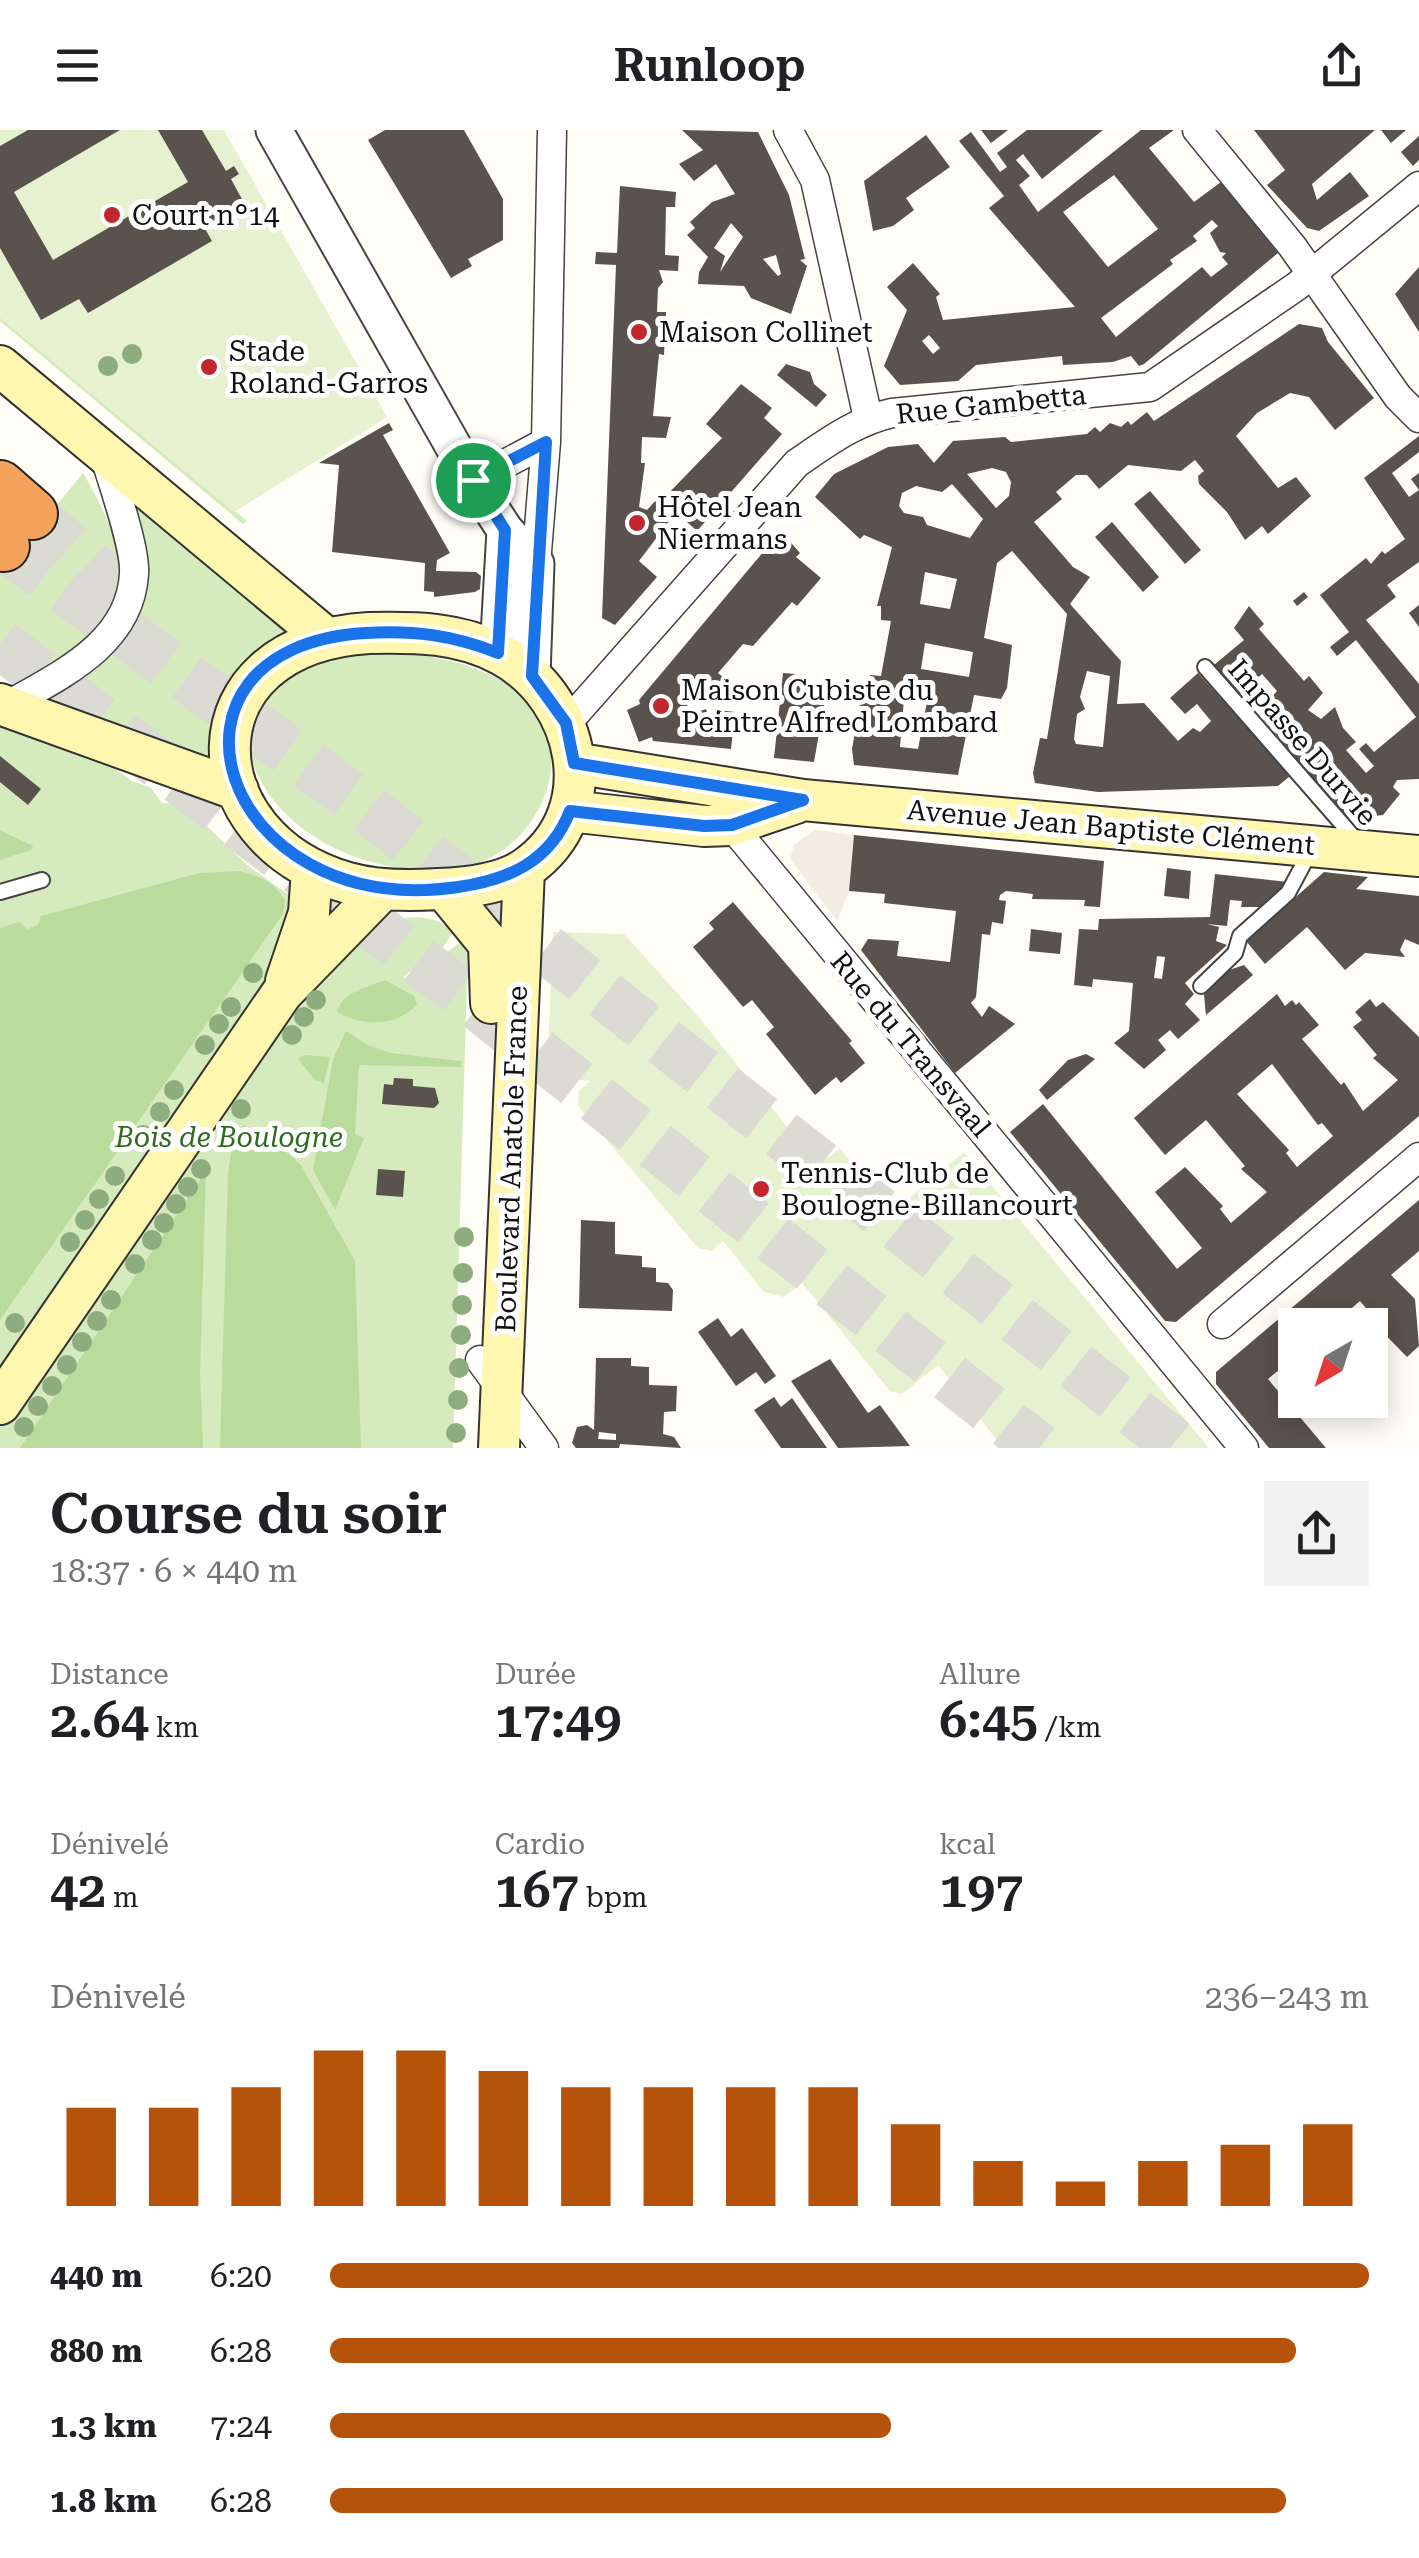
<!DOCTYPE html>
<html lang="fr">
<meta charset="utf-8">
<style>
body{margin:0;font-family:"Roboto Serif",serif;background:#f2f2f2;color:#202124;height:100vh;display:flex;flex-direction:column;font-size:38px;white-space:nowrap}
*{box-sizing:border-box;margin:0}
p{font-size:32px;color:#757577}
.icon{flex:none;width:55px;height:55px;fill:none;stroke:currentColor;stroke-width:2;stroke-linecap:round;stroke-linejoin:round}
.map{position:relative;height:1318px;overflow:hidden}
.side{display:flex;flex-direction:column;background:#fff;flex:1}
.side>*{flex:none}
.needle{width:65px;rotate:219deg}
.fabs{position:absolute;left:1278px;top:1178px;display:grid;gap:20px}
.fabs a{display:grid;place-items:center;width:110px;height:110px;border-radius:0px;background:#fff;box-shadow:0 5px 25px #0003;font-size:50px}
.pin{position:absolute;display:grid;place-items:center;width:85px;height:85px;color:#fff;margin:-42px;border:5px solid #fff;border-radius:50%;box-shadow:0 2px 10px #0007}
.round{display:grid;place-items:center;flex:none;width:105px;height:105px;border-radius:0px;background:#f2f2f2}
.summary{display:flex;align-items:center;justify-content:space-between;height:170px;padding:0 50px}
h1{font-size:55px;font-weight:600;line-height:75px}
.stats{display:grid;grid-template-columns:repeat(3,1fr);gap:15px;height:170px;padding:10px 50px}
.stats div{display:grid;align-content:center}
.stats b{font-size:50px;font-weight:600}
.stats small{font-size:28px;font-weight:400}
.stats p{font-size:28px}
.chart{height:280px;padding:20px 50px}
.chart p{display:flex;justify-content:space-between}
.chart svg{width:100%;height:180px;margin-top:10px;stroke:#b45309;stroke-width:6}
ul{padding:0 50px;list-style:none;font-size:32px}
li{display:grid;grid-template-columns:160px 120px 1fr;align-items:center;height:75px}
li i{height:25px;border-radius:12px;background:#b45309}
header{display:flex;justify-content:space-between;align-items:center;height:130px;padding:0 50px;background:#fff;font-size:45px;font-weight:600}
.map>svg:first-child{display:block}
</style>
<header><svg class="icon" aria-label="menu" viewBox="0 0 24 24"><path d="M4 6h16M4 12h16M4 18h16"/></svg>Runloop<svg class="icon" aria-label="share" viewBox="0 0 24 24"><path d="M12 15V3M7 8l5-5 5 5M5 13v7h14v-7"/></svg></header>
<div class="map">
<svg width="1419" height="1318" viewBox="0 0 1419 1318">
<rect width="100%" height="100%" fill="#fffdf5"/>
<path fill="#d5ebbd" d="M0,186l247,205 -4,3 -243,-203z
M83,343c36,62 61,120 -5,173 -25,20 -45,28 -78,27v-99z
M139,375l148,126c-50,37 -74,55 -76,122l-5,5 -159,-55 2,-8c100,-44 80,-92 86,-186z
M372,522c52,1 116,9 155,49 58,59 4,157 -68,167 -187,24 -316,-191 -87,-216z
M0,555l132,96 19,7 11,15 22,1 63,61 111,80c26,-28 63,-38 96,-15l-10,16 -41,31 5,5 55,-42 5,7 -15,501h-453z"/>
<path fill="#b9dc9c" d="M0,700l33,16 -2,4 -31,10z
M240,741c21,6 34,10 45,30l-2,13 -283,406v-392l19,-6 8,7 11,-4 3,-9 158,-43z
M385,850l29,16 3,9c-22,22 -54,22 -80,7 5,-21 30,-24 48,-32z
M346,901l21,14 24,8 70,8v6l-102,-2 -4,69 9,4 -29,72 -22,-40 20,-111z
M304,925l26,2 -6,26 -9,-3 -17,-21z
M243,995l24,10 34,30 54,96 6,187h-141l8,-275 6,-37z
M206,1041l-6,203 3,74h-183z"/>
<path fill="#e6f2cf" d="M0,0h224l163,287 -153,95 -234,-194z
M553,802l71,2 72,80 122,151 22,-16 54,62 70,-59 245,296h-206l-65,-83 -36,29 -12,-3 -88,-108 -18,14 -20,-5 -41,-51 -11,10 -14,-3 -120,-142 1,-15 11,-10 -43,-4z"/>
<path fill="#f1ede2" d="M815,700l39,5 -5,56 -12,30 -47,-62 4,-14z"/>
<path fill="#5a524d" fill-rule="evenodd" d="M28,0h92l-106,62 39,68 135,-78 -30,-52h44l24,41 8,-5 5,8 -8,5 13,24 -40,24 8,14 -124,72 -9,-14 -38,21 -41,-72v-102z
M385,0h79l39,69v41l-35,19 4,7 -21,12 -83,-138z
M682,0l76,2 31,63 16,64 -5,1 7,6 -16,48 -40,-16 -7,-12 -46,-2 1,-12 9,-15 -21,-22 8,-7 -5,-6 22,-20 23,-8 -19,-30 -22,17 -15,-17 24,-14zM731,93l12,14 -23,35 5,-16 -11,-8zM776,125l5,19 -3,2 -15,-17z
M981,0h27l-17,13z
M1027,0h76l-61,49 -19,-25 -7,6 14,16 -11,9 19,27 103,-82h33l-25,18 45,54 27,-20 57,71 -134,111 -5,2 -8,-10 -18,6 -50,3 -1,-9 -86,9 -18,16 -58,4 -16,-19 23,-56 -20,-23 26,-24 27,31 -4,3 7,23 132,-13 -86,-99 15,-12 -45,-55 12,-9 29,40 7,-5 -10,-14zM1114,45l44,54 -50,38 -45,-55zM1212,90l6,6 -8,7 10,19 6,1 -4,4 6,7 -17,13 -9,-10 -86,70 -15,-19 72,-54 -3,-4 27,-19 -4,-5zM929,205l11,13 -7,6 -11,-13z
M1254,0h121l-63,54 5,16 33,-28 19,24 -50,35 -12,-3 -40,-43 18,-15z
M1381,0h25l-15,13z
M926,5l24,32 -44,31 8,12 -21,16 -20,5 -9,-50z
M1419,6v24l-6,6 -12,-14z
M620,56l56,6 -1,15h-9l-1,48 14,1 -1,15 -19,-1 4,12 -5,6 -1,24h9l-2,43 -5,-1 -6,62 18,1 -5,21 -24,-1 -1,26h4l-6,44 8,3 12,-13 3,3 60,-62 -16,-14 35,-40 31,24 -8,10 18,16 -85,97 -21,-19 -37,49 18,16 -42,48 -13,-7 14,-353 -21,-1 1,-12 21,1z
M1419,137v65l-24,-38z
M1299,194l23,4 6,14 46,56 -39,32 -26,-33 -19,-4 -33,20 -21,23 42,52 18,-11 15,19 -43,38 -6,-8 -17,14 -18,-28 -28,-28 -1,-8 6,-5 -9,-11 -14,11 -53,-6 -29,24 -12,-14h-11l-20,17 6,7 -28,23 39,45 17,10 -20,27 51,57 -4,43 27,-1 34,38 15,-13 7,4 11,-11 -14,-17 -12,10 -15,-16 28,-25 92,103 -12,10 -180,6 -63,-9 -2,-10 7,-35 7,1 20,-125 -55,-63 -15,12 -13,75 28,7 -5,43 -6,11 -27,-4 -16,80 -104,-10 -2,-16 11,-61 7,-13 11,1 10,-55 -10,-1v-14h-4l15,-59 -28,-12 -4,4 -45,-42 19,-23 54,-27 30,-3 16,19 19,-22 52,-4 6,5 76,-8 8,-7 5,5 10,-9 11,4 7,-6 3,4 16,-13 7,9zM992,338l14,4 5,10 -2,14 -13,12 -29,-34zM952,354l31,35 -13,19 -43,-13 -4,-8 -19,-4 -5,-7 3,-13 14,-7 26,6zM925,442l32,7 -7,30 -30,-5zM925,513l48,9 -4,25 -48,-8zM1087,541l23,5 -7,71 -27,-3 -2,-5 3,-25 8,-5 -5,-12zM904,569l23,3 -9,47 -18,-2z
M786,234l24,8 4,12 13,11 -11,12 -39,-32z
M389,293l4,7 -10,5 67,118 -13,7 -1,11 40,1 5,4 -1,13 -5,3 -41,5v-5l-10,-1 1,-28 -93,-11 7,-87 -20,-2z
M1419,306v16l-27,21 17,24 10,-7 -8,-11 8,-6v89l-32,23 9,12 -30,23 53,64v95l-22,1 -4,7 7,7 -17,21 -37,4 -82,-99 11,-9 -8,-9 10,-11 -15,-17 -22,20 -26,-29 30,-25 -10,-12 15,-22 15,18 -5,5 45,52 5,-5 14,17 -15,17 13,9 14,-12 8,21 13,14 -10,8 20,23 8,-7 -15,-17 7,-6 8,9 42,-35 -60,-77 -19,16 -7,-9 19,-15 -29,-37 46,-37 5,6 11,-13 3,3 20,-15 -41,-61z
M1150,361l51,59 -16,14 -51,-60z
M1112,392l47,55 -16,15 -48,-55z
M785,406l15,17 -4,4 25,21 -24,28 -5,-4 -39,44 -10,-2 -25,29 8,7 -27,15 -15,1 5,14 6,3 11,-4 2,6 9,1v-6l18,2 -4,37 -78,-8 -1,-4 -13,5 -12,-32 13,-6 -1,-4 130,-155z
M1304,462l4,5 -11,9 -4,-5z
M1419,475v22l-10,-14z
M783,543l25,2 -2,17 20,2 -12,68 -40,-4z
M0,626l41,33 -13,16 -28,-23z
M854,705l250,26 -4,46 -16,-1 1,-6 -53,-1 1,-5 -27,-3 -6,4 -1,5 7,1 -3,23 -11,-2 -2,13 -8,-1 -6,63 -5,6 11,14 7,-11 26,18 -60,49 -94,-123 7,-11 31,2 -2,15 53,6 6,-51 -72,-8 1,-9 -36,-3z
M1167,738l24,3 -2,28 -25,-3z
M1324,742l44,5 -12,12 63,7v49l-14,-6 -5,11 5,7 -40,-4 -20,17 -38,-43 -42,37 -19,-23z
M1215,744l73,8 -28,25h-19l1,-6 -12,-1 -3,26 -20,-2 12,3 -3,14 11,4 -42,38 9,11 -9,10 15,16 -22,19 -8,-9 -12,10 8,10 -22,19 -30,-26 15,-12 4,-48 -40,-4 -1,8 -18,-2 5,-56 19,1 1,-11 111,-2zM1157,826l8,1 -3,22 -8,-1z
M733,772l119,139 -3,2 16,20 -24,20 -5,-6 -21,18 -49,-61 8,-7 -22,-27 -9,7 -50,-60 21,-18 -5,-6z
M1031,799l31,4 -2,21 -31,-3z
M1244,835l9,10 -47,40 -2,-20 25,-25z
M1277,864l8,12 7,-6 4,5 3,-3 20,23 -17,14 39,46 3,-3 19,29 35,-31 -25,-22 4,-3 -24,-28 9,-7 -7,-8 15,-13 6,8 7,-5 36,35v79l-243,206 -11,-1 -155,-189 33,-28 134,165 25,-21 -47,-56 30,-25 38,39 -3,3 11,14 36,-31 -26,-23 4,-3 -39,-46 -41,35 -31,-37zM1272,934l46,61 4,-2 11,13 -36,31 -11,-14 3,-3 -52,-56z
M1086,924l9,5 -48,41 -8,-10 29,-30z
M394,948l19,1v7l22,2 4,15 -5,5 -52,-4 2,-20 9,1z
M378,1039l27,2 -2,26 -27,-2z
M1419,1070v51l-28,24 24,24 4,47 -12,11 -39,-40 3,-3 -11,-13 -28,24h-37v32l-27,22 58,69h-57l-53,-64v-12z
M581,1090l34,2v32l27,2v11l14,1v14l12,1 5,7 -1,21 -93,-3z
M718,1188l13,19 11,-9 34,48 -11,8 -9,-12 -20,14 -38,-54z
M596,1228h35v8l18,1v18l28,1 -1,25 -12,1 -1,22 11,3 7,11 -61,-4 -1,4h-43l-4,-5 5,-16 10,-2 7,5zM599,1302l17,2v6l-18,-1z
M830,1229l38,54 12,-8 30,41 -72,2 -47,-67z
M774,1267l7,10 11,-9 35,50h-46l-27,-38z
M1331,1270h26l-15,13z"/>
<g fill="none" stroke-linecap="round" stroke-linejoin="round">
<path stroke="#dbdad3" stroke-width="50" stroke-dasharray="50 25" stroke-linecap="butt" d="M32,384l104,92
M4,416l354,255 822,647
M0,514l467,353 572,451"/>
<defs>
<path id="service" d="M1205,537l152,174
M0,762l42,-12
M1201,856l34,-33 5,-17 48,-43 23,-43"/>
<path id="minor" d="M788,0l27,50 53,238
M1197,0l95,116 106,151 21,21
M473,351l73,-39
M536,434l10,-122 6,-312
M5,577c53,-31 125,-62 129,-133 2,-26 -22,-93 -30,-120
M567,593l230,-260c31,-21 59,-42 95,-50l258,-26 147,-101 122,-100
M731,695l513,623
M1222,1194l197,-167
M480,1230l64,88"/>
<path id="tertiary" d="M274,0l199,351 32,49 31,34 -4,112
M498,523l7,-123"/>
<path id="secondary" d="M0,236l325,271
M369,503c46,-1 91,-1 133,22 78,43 104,157 24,213 -23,16 -62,20 -88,21 -30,2 -61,2 -90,-6 -158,-45 -164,-239 21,-250z
M0,574l238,86
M574,633l229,37 616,56
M569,681l135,15 27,-1 65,-22
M444,759l45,55 2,59
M286,851l23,-68 3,-44
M0,1274l282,-411 100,-103
M499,1318l25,-578"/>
<path id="motorway" d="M0,356l32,28
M0,412l4,4"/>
</defs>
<use href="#service" stroke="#444" stroke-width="18"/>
<use href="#minor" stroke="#444" stroke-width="31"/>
<use href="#tertiary" stroke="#444" stroke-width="39"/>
<use href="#secondary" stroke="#333" stroke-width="44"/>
<use href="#motorway" stroke="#222" stroke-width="54"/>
<use href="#service" stroke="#fff" stroke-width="14"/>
<use href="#minor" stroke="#fff" stroke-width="28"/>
<use href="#tertiary" stroke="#fff" stroke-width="35"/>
<use href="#secondary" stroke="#fff6b0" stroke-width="40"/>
<use href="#motorway" stroke="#f5a25d" stroke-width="50"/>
</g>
<g fill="#8dad7f">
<circle cx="132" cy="224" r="10"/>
<circle cx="108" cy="236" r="10"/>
<circle cx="253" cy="843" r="10"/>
<circle cx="316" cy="870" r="10"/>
<circle cx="231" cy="877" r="10"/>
<circle cx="304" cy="887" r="10"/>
<circle cx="219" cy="894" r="10"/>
<circle cx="292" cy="905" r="10"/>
<circle cx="205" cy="915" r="10"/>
<circle cx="174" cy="960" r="10"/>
<circle cx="241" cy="979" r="10"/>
<circle cx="160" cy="982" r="10"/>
<circle cx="143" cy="1005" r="10"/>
<circle cx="201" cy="1039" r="10"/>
<circle cx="115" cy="1046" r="10"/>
<circle cx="188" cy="1057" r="10"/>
<circle cx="99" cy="1069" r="10"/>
<circle cx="176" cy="1074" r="10"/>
<circle cx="85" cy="1090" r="10"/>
<circle cx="164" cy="1093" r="10"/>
<circle cx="464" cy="1107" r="10"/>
<circle cx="152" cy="1110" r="10"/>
<circle cx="70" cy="1112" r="10"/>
<circle cx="135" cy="1134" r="10"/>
<circle cx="463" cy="1143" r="10"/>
<circle cx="111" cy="1170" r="10"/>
<circle cx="462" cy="1175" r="10"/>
<circle cx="97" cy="1191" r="10"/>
<circle cx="15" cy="1193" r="10"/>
<circle cx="461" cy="1205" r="10"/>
<circle cx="82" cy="1212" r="10"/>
<circle cx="67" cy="1235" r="10"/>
<circle cx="459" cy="1238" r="10"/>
<circle cx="52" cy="1256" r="10"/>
<circle cx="458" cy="1270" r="10"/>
<circle cx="38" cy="1276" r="10"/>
<circle cx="24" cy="1297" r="10"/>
<circle cx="456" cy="1303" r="10"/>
</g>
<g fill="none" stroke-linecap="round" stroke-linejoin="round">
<defs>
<path id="route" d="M546,312l-14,234 34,47 8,40 229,37 -71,25 -28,1 -134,-15c-20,51 -62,69 -112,76 -241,35 -323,-240 -93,-254 48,-3 88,2 133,20l7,-123 -32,-50z"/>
</defs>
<use href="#route" stroke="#fff" stroke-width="20"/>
<use href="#route" stroke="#1a73e8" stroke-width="12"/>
</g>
<g fill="#c4262e" stroke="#fff" stroke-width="4">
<circle cx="112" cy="85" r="10"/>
<circle cx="639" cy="202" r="10"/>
<circle cx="209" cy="237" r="10"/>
<circle cx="637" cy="393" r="10"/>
<circle cx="661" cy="576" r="10"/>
<circle cx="761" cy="1059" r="10"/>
</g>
<g text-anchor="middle" stroke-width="10" stroke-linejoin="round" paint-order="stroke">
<g font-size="28" fill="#111" stroke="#fff" text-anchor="start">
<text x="132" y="95">Court n°14</text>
<text x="659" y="212">Maison Collinet</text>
<text x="229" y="231">Stade<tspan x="229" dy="32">Roland-Garros</tspan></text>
<text x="657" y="387">Hôtel Jean<tspan x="657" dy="32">Niermans</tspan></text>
<text x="681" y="570">Maison Cubiste du<tspan x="681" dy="32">Peintre Alfred Lombard</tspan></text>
<text x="781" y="1053">Tennis-Club de<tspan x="781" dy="32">Boulogne-Billancourt</tspan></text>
</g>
<g font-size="28" fill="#111" stroke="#fff">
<text transform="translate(991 274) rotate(-6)" y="10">Rue Gambetta</text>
<text transform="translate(1303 612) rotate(49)" y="10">Impasse Durvie</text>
<text transform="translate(1111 697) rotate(5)" y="10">Avenue Jean Baptiste Clément</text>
<text transform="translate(911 914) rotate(50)" y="10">Rue du Transvaal</text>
<text transform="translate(511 1029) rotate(-88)" y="10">Boulevard Anatole France</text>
</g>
<g font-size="28" font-style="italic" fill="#2f6b1f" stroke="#fff">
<text x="229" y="1017">Bois de Boulogne</text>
</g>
</g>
</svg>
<div class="fabs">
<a><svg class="needle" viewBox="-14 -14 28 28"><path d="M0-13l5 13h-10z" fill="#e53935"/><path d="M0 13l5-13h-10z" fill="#757577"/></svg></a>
</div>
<div class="pin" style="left:473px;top:350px;background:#1e9e55"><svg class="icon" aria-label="arrive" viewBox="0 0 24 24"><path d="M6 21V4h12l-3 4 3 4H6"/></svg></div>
</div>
<section class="side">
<div class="summary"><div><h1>Course du soir</h1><p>18:37 · 6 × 440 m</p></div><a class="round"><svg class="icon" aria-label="share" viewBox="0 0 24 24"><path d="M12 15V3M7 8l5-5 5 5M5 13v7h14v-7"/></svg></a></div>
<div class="stats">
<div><p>Distance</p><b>2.64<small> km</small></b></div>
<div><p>Durée</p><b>17:49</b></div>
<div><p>Allure</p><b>6:45<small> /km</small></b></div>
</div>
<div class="stats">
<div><p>Dénivelé</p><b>42<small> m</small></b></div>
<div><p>Cardio</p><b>167<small> bpm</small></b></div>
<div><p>kcal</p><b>197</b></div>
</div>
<div class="chart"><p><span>Dénivelé</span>236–243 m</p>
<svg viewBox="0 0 160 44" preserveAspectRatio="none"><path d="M5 44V20M15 44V20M25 44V15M35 44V6M45 44V6M55 44V11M65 44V15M75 44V15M85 44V15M95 44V15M105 44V24M115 44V33M125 44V38M135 44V33M145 44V29M155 44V24"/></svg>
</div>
<ul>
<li><b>440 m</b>6:20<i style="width:100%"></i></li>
<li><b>880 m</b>6:28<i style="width:93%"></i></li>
<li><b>1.3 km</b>7:24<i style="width:54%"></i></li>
<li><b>1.8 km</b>6:28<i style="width:92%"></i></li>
</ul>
</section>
